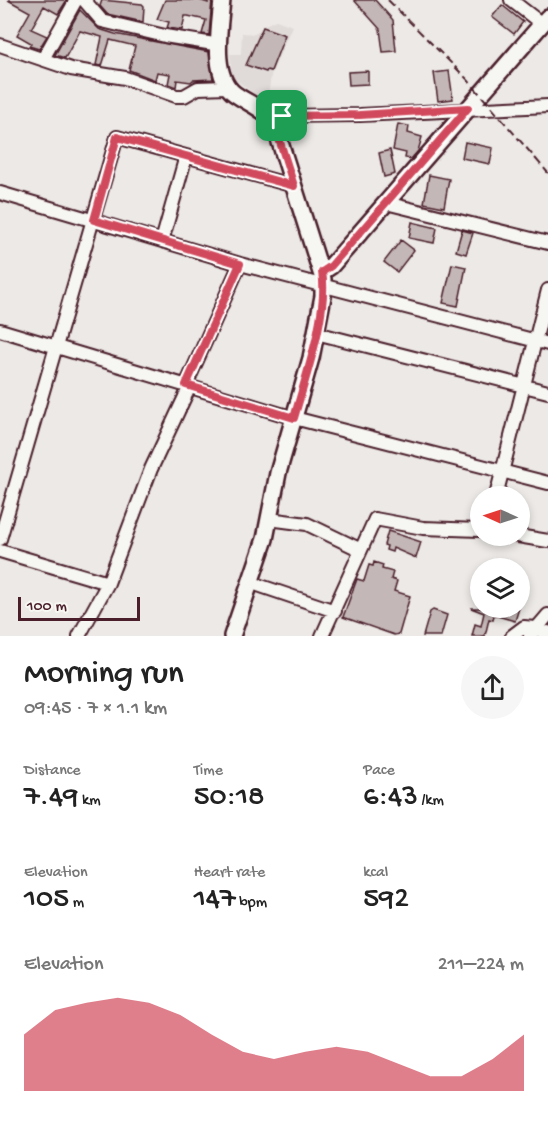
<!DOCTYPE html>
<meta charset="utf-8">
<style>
body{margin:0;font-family:"Gochi Hand",sans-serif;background:#f6f6f6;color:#222;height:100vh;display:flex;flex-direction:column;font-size:22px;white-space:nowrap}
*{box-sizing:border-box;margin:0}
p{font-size:20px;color:#767676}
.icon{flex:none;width:33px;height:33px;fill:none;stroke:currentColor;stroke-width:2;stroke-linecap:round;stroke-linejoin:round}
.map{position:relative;height:636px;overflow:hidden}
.panel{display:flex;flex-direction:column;background:#fff;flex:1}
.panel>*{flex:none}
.needle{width:39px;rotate:273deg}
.fabs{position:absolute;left:470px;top:486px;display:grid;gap:12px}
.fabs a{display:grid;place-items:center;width:60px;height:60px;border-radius:50%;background:#fff;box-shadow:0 3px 9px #0003;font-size:30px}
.scale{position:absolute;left:18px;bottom:15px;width:122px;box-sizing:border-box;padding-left:6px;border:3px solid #4a1f2b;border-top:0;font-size:16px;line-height:21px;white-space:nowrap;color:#4a1f2b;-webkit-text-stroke:4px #f6f6f2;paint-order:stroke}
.pin{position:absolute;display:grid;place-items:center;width:51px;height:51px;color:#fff;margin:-26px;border-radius:12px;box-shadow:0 3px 9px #0006}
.round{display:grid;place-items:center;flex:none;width:63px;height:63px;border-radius:32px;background:#f6f6f6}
.overview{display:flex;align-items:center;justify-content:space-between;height:102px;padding:0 24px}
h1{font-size:33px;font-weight:600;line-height:45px}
.stats{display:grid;grid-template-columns:repeat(3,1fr);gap:9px;height:102px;padding:6px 24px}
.stats div{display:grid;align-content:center}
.stats b{font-size:30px;font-weight:600}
.stats small{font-size:16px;font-weight:400}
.stats p{font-size:16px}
.chart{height:168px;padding:12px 24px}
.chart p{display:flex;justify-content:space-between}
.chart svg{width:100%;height:108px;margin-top:6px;fill:#d1495b;opacity:.7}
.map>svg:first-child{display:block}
</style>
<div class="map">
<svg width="548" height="636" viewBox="0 0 548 636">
<rect width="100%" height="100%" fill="#ece9e6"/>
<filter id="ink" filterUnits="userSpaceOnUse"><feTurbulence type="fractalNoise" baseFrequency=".0167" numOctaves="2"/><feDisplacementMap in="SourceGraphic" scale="12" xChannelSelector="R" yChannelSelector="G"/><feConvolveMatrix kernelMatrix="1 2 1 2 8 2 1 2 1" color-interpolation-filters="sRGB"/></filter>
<g filter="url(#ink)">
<path fill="#e0dad8" d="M276,20l16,6 -21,49 -4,28 -35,-26 -2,-23h11l1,-21 13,1 8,-8z"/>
<path fill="#c4b7b7" stroke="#4a1f2b" stroke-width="1.5" d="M8,0h59l-9,14 -14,-8 -13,23 16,7 -8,13 -10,-3 2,-3 -14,-8 13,-23z
M102,0l40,4 2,2 -1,16 -36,-8 -7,-8z
M165,0h34l9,3v-3h4l-3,35 -7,-1 4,-14 -18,-4h-3l-3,14 -15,-2 2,-6 -12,-3z
M354,0h21l18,20 3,31 -13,1 -3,-23z
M502,5l21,17 -9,12 -22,-17z
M80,10l19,19 16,5 94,18 4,27 -20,1 -2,2 -14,-2 -1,7 -8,-3 2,-10 -13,-2 -2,8 -26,-10 6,-24 -25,-6 -8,26 -6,-1 6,-28 -22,-6 -15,27 -10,-3z
M263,27l22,8 -14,36 -4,-1 -1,2 -20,-7z
M368,71v13l-19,1 -1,-13z
M449,71l4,28 -15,2 -4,-28z
M398,124l11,2 -1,7 14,4 -4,14 -7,8 -6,-1 1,-5 -13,-3z
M465,142l28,6 -3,16 -28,-6z
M390,150l5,24 -11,3 -5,-24z
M429,175l20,4 -5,28 -20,-4z
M412,222l25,6 -3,15 -25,-5z
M462,230l11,3 -7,21 -10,-3z
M401,240l13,10 -17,22 -13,-10z
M452,264l14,3 -8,39 -15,-3z
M388,531l33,11 -5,16 -23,-10 -1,4 -6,-2 1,-4 -3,-1z
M374,562l9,3 -1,4 11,3 -2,7 6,2 -3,10 16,5 -11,38 -5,1 -51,-18 14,-38 7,2 5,-16 4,1z
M471,608h48l-4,13 -21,-6 -1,5 -4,-1 -4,17h-13l3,-12 6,2 3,-13z
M433,610l14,5 -6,21h-18l7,-24z"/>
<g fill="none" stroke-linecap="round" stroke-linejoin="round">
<defs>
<path id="minor" d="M84,0l18,21 63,15 55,9
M511,0l31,24
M0,45l71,24 54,9 51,18h8l14,-8 29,-1
M43,59l33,-59
M273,120l9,-4 78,-1 188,-9
M0,193l240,71 308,80
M386,203l162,40
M162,241l24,-85
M0,330l294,88 254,65
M316,333l232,59
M186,385l54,-121
M496,496l52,-206
M269,519l38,5 54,26
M518,536l30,5
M0,539l117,-402 177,49
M0,551l108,32
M249,582l86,29
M79,636l29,-53 43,-114 39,-83
M322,636l53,-117 48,9 57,2
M512,636l12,-9 11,1
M530,636l18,-21"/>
<path id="major" d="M222,0c-2,26 -12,76 13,94 13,9 27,14 38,26l50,159v17l-12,62 -33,115 -13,66 -33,97
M322,272l9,-6 217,-249"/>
<path id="highway" d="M547,636l1,-1"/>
</defs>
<use href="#minor" stroke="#4a1f2b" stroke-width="16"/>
<use href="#major" stroke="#4a1f2b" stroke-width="20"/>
<use href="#highway" stroke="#4a1f2b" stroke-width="22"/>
<use href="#minor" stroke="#f6f6f2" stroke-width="12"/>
<use href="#major" stroke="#f6f6f2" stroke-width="15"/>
<use href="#highway" stroke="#f6f6f2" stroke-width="18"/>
<path stroke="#4a1f2b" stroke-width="2" stroke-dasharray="9 4.5" stroke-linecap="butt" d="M388,0l79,79 81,94"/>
</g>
</g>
<g fill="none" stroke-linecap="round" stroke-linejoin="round" filter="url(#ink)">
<defs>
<path id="route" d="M468,108l-137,158 -9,6c7,39 -17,107 -28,146l-108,-33 54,-121 -146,-44 23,-83 177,49 -21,-66 9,-4 78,-1z"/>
</defs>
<use href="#route" stroke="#fff" stroke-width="12"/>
<use href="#route" stroke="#d1495b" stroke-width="8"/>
</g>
</svg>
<div class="fabs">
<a><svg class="needle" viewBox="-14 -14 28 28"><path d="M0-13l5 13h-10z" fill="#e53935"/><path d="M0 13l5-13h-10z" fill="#767676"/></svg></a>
<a><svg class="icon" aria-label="layers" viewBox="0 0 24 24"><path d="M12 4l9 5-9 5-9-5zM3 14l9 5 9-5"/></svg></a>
</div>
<div class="scale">100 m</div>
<div class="pin" style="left:282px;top:116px;background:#1e9e55"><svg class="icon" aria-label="arrive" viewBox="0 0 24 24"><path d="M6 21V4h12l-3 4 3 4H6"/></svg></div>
</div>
<section class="panel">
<div class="overview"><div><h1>Morning run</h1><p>09:45 · 7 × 1.1 km</p></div><a class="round"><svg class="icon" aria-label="share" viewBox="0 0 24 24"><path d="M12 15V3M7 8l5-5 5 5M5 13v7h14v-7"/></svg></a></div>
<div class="stats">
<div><p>Distance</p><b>7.49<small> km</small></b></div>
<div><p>Time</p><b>50:18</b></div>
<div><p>Pace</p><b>6:43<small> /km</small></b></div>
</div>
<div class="stats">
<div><p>Elevation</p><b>105<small> m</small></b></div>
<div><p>Heart rate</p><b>147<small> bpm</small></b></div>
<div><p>kcal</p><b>592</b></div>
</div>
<div class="chart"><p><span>Elevation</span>211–224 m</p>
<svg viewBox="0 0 160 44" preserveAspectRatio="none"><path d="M0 44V21L10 11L20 8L30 6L40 8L50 13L60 21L70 28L80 31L90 28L100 26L110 28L120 33L130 38L140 38L150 31L160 21V44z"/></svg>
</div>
</section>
